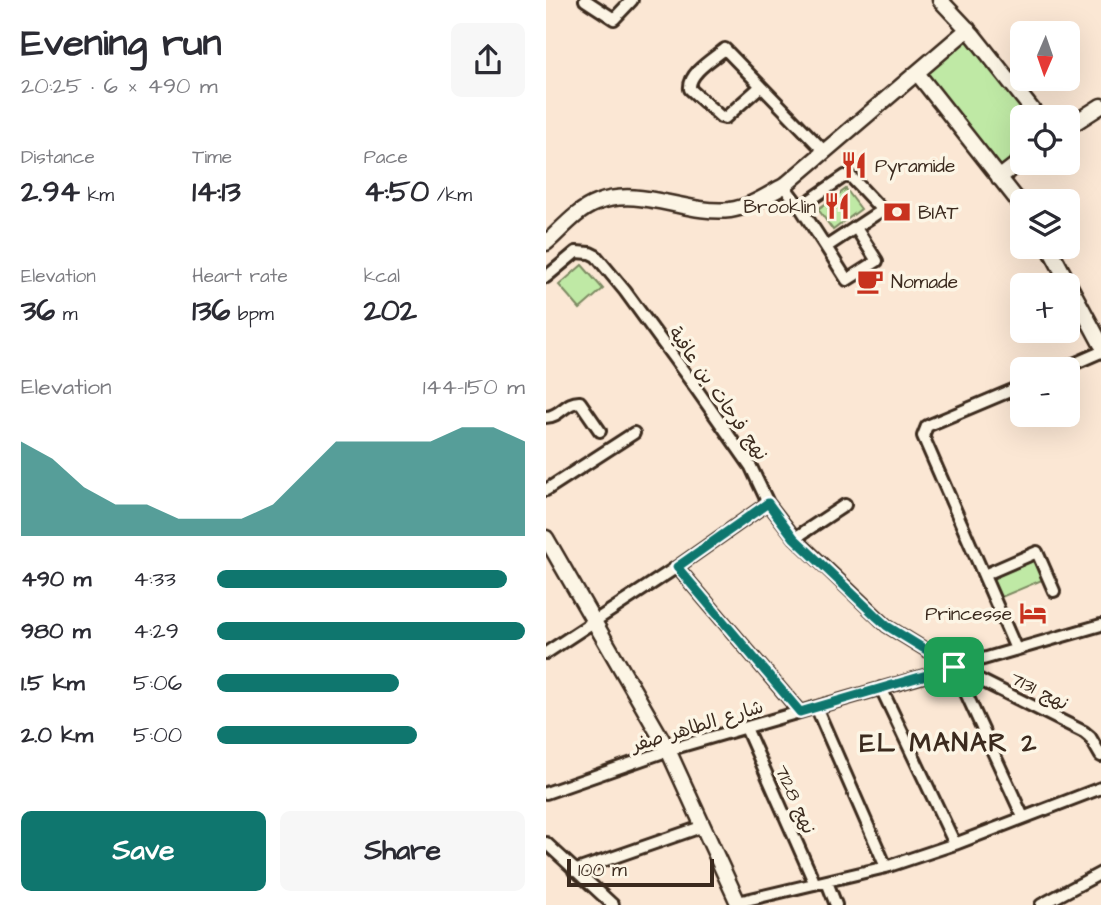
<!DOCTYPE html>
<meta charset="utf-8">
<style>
body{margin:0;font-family:"Architects Daughter","Playpen Sans Arabic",sans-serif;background:#f7f7f7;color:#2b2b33;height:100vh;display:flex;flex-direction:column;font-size:26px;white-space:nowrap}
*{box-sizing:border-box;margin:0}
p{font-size:23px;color:#7c7c81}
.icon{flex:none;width:38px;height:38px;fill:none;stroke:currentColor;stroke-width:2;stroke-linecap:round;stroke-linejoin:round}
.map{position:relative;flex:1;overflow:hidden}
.drawer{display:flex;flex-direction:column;background:#fff;width:546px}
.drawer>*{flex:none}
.needle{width:46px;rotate:182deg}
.buttons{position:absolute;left:464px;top:21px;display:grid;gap:14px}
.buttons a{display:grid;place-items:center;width:70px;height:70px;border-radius:10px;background:#fff;box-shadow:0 7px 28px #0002;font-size:35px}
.scale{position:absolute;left:21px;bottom:18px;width:147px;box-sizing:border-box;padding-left:7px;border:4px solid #3b2a1e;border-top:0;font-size:19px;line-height:24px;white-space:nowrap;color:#3b2a1e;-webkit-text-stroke:5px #fcf5e5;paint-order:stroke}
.pin{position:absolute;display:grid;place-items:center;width:60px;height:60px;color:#fff;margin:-30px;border-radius:14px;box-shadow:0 4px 10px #0006}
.round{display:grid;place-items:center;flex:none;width:74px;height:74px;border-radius:10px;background:#f7f7f7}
.head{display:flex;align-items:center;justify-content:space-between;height:119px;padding:0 21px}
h1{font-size:38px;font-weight:800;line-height:52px}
.stats{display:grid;grid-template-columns:repeat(3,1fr);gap:10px;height:119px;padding:7px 21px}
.stats div{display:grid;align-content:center}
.stats b{font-size:30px;font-weight:800}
.stats small{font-size:19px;font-weight:400}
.stats p{font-size:19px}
.chart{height:196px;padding:14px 21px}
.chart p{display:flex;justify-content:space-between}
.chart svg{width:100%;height:126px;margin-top:7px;fill:#0f766e;opacity:.7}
.cta{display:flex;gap:14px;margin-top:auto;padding:14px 21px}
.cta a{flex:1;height:80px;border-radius:10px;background:#0f766e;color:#fff;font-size:28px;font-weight:800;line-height:80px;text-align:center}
.cta a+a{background:#f7f7f7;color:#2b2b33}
ul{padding:0 21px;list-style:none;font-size:23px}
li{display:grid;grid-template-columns:112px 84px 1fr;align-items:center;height:52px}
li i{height:18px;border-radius:9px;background:#0f766e}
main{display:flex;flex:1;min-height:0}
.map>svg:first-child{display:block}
</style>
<main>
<section class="drawer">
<div class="head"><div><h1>Evening run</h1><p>20:25 · 6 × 490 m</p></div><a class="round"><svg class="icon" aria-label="share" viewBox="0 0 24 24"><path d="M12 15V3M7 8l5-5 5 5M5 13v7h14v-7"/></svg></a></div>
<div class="stats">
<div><p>Distance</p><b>2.94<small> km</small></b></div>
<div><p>Time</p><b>14:13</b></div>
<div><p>Pace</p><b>4:50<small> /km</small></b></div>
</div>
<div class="stats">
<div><p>Elevation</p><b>36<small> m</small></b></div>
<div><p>Heart rate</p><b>136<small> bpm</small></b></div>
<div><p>kcal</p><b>202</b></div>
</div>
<div class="chart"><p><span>Elevation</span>144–150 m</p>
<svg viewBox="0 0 160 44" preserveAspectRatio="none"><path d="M0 44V11L10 17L20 27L30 33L40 33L50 38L60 38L70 38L80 33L90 22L100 11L110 11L120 11L130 11L140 6L150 6L160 11V44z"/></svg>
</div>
<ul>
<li><b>490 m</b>4:33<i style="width:94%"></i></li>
<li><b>980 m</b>4:29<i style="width:100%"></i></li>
<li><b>1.5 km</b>5:06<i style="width:59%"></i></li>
<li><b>2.0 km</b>5:00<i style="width:65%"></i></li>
</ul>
<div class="cta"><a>Save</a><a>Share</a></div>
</section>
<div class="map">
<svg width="555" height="905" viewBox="0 0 555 905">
<rect width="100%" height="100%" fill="#fbe7d4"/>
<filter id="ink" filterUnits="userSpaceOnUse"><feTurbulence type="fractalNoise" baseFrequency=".0143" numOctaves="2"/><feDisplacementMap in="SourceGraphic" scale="14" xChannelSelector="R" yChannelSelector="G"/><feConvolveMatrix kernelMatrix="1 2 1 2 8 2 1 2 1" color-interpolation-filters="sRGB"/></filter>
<g filter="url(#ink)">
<path fill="#bfe9a5" stroke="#7d8a62" stroke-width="2" d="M421,40l62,77h-7v33l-21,16 -74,-92z
M300,189l15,20 -28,21 -15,-21z
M36,265l21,24 -23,20 -21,-24z
M488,560l8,20 -43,18 -9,-20z"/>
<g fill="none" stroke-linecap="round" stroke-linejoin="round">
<defs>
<path id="minor" d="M39,0l29,19 18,-19
M215,86l-36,32 -4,-1 -31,-28c-2,-16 23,-30 35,-40l99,102
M238,186l16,21 26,40 56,-37 -30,-32 -7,-2 -45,31
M280,247l21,33 30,-19 -21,-33
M0,277l30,-25 14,1 6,3 29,35 70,96 56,80 17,36 27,35 92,88 67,41 130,65 6,5 11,19
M516,369l39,-17
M0,417c14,0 20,-16 34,-15l20,29
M0,490l88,-57
M249,538l50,-33
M131,567l123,145
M438,575l53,-23 17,39
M470,649l-93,-213 4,-10 95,-40
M0,653l131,-86 91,-64
M408,667l69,150
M335,688l74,156
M270,707l70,160
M200,728l69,156
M0,793l132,-46 423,-122
M0,843l67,62
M28,871l130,-45
M281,882l9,23
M192,902l148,-35 69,-23 146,-56
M495,905l60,-32"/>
<path id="tertiary" d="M394,0l33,35 65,82
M371,73l105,133
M522,127l33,-21
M453,178l23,-18
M0,243c15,-13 31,-33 50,-40 43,-18 90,12 134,7 20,-3 37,-15 54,-24l184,-157
M503,247l52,97
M0,538l122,212 71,155"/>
</defs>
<use href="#minor" stroke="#3b2a1e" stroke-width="16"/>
<use href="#tertiary" stroke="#3b2a1e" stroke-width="19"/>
<use href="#minor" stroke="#fcf5e5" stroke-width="10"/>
<use href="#tertiary" stroke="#fcf5e5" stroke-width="14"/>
</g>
</g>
<g fill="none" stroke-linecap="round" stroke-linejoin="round" filter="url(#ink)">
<defs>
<path id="route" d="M222,503l26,35 83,79 10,9 67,41 -154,45 -123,-145z"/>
</defs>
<use href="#route" stroke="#fff" stroke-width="14"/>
<use href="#route" stroke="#0f766e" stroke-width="9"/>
</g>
<defs>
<symbol id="restaurant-bare" viewBox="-9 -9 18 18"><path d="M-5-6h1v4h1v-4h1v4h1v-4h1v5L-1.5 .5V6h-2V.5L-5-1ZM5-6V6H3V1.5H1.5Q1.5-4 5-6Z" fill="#c8321e" stroke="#fcf5e5" stroke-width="2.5" paint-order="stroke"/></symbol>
<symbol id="bank-bare" viewBox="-9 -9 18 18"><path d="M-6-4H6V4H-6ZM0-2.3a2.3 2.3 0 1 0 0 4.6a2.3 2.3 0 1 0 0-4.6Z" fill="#c8321e" stroke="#fcf5e5" stroke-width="2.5" paint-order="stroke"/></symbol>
<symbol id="cafe-bare" viewBox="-9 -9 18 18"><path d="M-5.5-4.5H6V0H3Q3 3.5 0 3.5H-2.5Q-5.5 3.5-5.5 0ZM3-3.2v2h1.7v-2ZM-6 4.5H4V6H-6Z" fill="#c8321e" stroke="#fcf5e5" stroke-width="2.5" paint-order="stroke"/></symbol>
<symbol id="hotel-bare" viewBox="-9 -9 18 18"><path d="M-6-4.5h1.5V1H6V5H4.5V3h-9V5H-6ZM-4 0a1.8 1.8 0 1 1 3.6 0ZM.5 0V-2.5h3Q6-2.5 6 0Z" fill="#c8321e" stroke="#fcf5e5" stroke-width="2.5" paint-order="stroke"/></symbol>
</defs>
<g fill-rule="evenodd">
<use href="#restaurant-bare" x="289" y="146" width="38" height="38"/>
<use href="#restaurant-bare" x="272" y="187" width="38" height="38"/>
<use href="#bank-bare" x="332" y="193" width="38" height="38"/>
<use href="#cafe-bare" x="305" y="262" width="38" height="38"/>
<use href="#hotel-bare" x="468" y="594" width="38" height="38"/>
</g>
<g text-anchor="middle" stroke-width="7" stroke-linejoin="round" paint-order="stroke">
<g font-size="19" fill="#3b2a1e" stroke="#fcf5e5" text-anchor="start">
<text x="329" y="172">Pyramide</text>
<text x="270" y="213" text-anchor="end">Brooklin</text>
<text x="372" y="219">BIAT</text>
<text x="345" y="288">Nomade</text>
<text x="466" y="620" text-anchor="end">Princesse</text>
</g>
<g font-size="19" fill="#3b2a1e" stroke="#fcf5e5">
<text transform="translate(173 393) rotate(55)" y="7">نهج فرحات بن عافية</text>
<text transform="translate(494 690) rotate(27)" y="7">نهج 7131</text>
<text transform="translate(151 725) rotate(-17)" y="7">شارع الطاهر صفر</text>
<text transform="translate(250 799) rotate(66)" y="7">نهج 7128</text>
</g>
<g font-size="26" font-weight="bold" letter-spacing="2" fill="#3b2a1e" stroke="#fcf5e5">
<text x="403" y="751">EL MANAR 2</text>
</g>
</g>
</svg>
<div class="buttons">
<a><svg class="needle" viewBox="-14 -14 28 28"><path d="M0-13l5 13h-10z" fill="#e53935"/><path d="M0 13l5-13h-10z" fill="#7c7c81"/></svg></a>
<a><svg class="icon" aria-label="locate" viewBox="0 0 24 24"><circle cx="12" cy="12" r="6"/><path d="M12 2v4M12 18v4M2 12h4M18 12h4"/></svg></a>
<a><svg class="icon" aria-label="layers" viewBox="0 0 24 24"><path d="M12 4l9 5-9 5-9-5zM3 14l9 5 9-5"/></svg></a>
<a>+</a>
<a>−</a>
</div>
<div class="scale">100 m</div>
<div class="pin" style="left:408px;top:667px;background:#1e9e55"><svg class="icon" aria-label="arrive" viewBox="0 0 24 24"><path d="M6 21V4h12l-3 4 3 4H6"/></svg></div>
</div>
</main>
